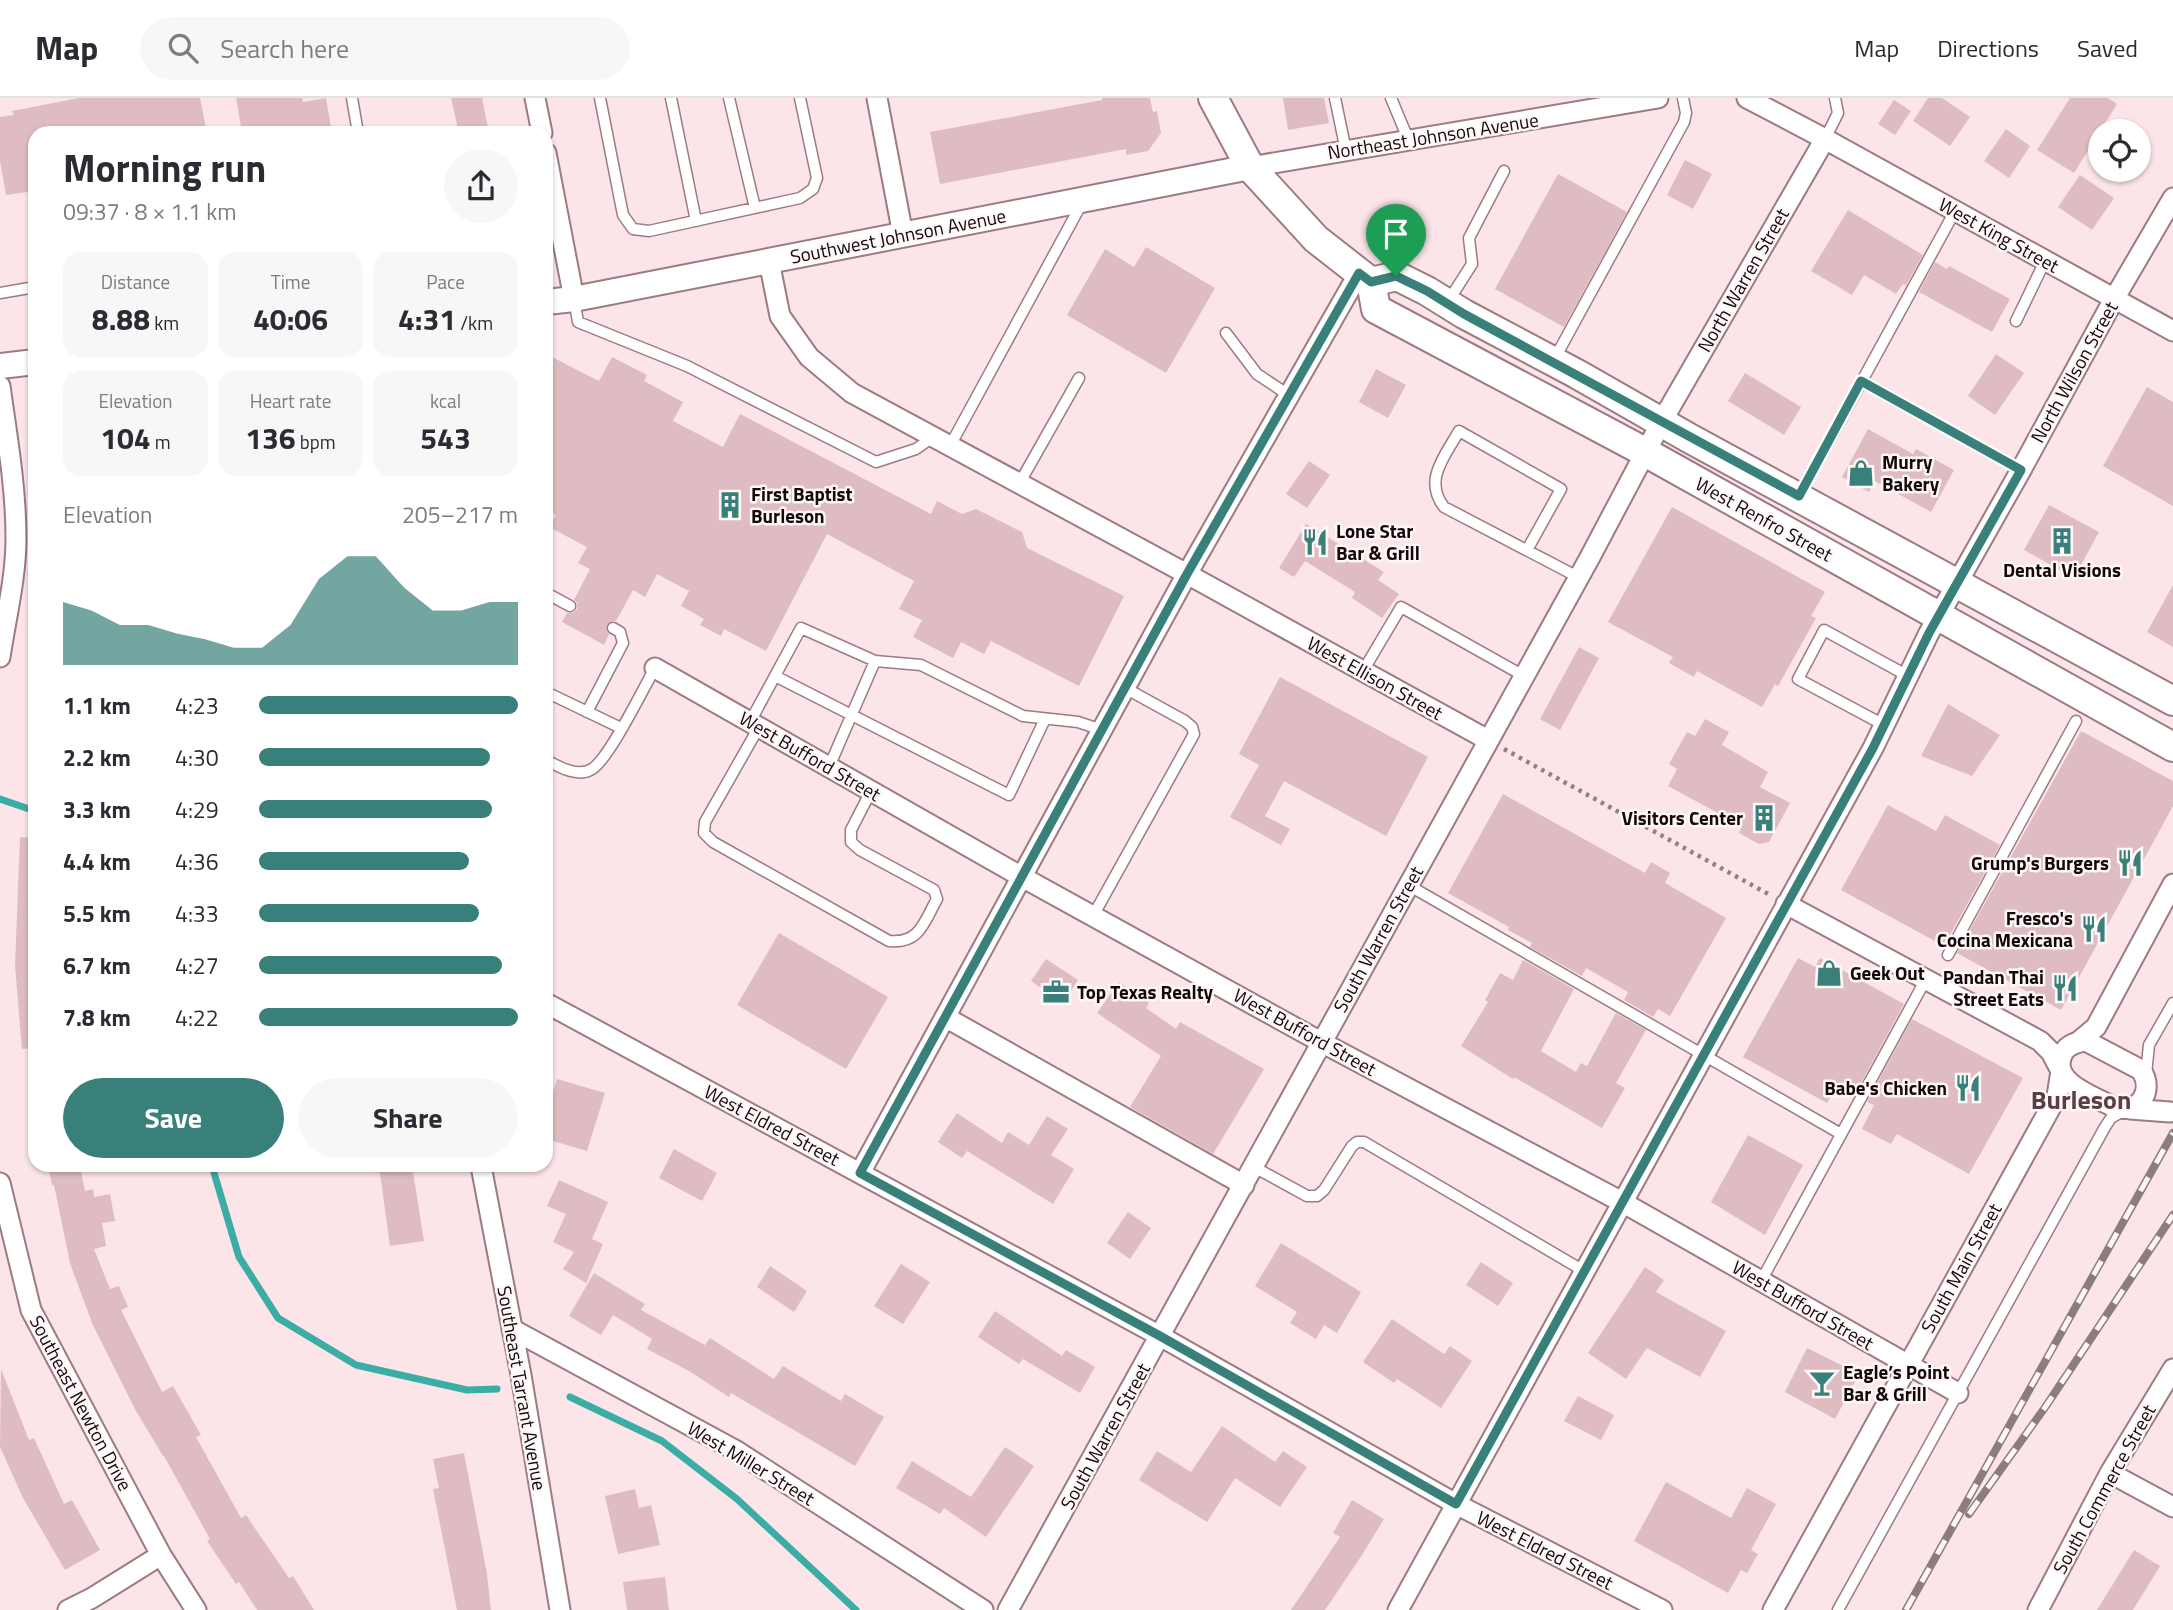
<!DOCTYPE html>
<meta charset="utf-8">
<style>
body{margin:0;font-family:"Titillium Web",sans-serif;background:#f7f7f7;color:#2b2b33;height:100vh;display:flex;flex-direction:column;font-size:26px;white-space:nowrap}
*{box-sizing:border-box;margin:0}
p{font-size:23px;color:#7c7c81}
.icon{flex:none;width:38px;height:38px;fill:none;stroke:currentColor;stroke-width:2;stroke-linecap:round;stroke-linejoin:round}
.map{position:relative;flex:1;overflow:hidden}
.side{position:absolute;left:28px;top:28px;width:525px;height:1046px;display:flex;flex-direction:column;background:#fff;border-radius:21px;box-shadow:0 2px 5px #0004}
.side>*{flex:none}
.fabs{position:absolute;left:2088px;top:21px;display:grid;gap:14px}
.fabs a{display:grid;place-items:center;width:63px;height:63px;border-radius:50%;background:#fff;box-shadow:0 2px 5px #0004;font-size:35px}
.pin{position:absolute;display:grid;place-items:center;width:60px;height:60px;color:#fff;margin:-72px -30px;border-radius:50% 50% 50% 0;rotate:-45deg;box-shadow:0 0 7px #0007}
.pin .icon{rotate:45deg}
.round{display:grid;place-items:center;flex:none;width:74px;height:74px;border-radius:37px;background:#f7f7f7}
.head{display:flex;align-items:center;justify-content:space-between;height:119px;padding:0 35px}
h1{font-size:38px;font-weight:700;line-height:52px}
.metrics{display:grid;grid-template-columns:repeat(3,1fr);gap:10px;height:119px;padding:7px 35px}
.metrics div{display:grid;align-content:center;border-radius:18px;background:#f7f7f7;text-align:center}
.metrics b{font-size:30px;font-weight:700}
.metrics small{font-size:19px;font-weight:400}
.metrics p{font-size:19px}
.chart{height:196px;padding:14px 35px}
.chart p{display:flex;justify-content:space-between}
.chart svg{width:100%;height:126px;margin-top:7px;fill:#39807a;opacity:.7}
.button{display:flex;gap:14px;margin-top:auto;padding:14px 35px}
.button a{flex:1;height:80px;border-radius:42px;background:#39807a;color:#fff;font-size:28px;font-weight:700;line-height:80px;text-align:center}
.button a+a{background:#f7f7f7;color:#2b2b33}
ul{padding:0 35px;list-style:none;font-size:23px}
li{display:grid;grid-template-columns:112px 84px 1fr;align-items:center;height:52px}
li i{height:18px;border-radius:9px;background:#39807a}
header{display:flex;align-items:center;gap:42px;box-sizing:border-box;height:98px;padding:0 35px;background:#fff;border-bottom:2px solid #e1e1e2}
header strong{font-size:33px}
nav{display:flex;gap:38px;margin-inline-start:auto;font-size:24px}
.search{width:490px;height:63px;background:#f7f7f7;display:flex;align-items:center;gap:18px;box-sizing:border-box;padding:0 24px;border-radius:38px;color:#7c7c81;font-size:26px}
.map>svg:first-child{display:block}
</style>
<header>
<strong>Map</strong>
<div class="search"><svg class="icon" aria-label="search" viewBox="0 0 24 24"><circle cx="10" cy="10" r="6"/><path d="M15 15l6 6"/></svg>Search here</div>
<nav><a>Map</a><a>Directions</a><a>Saved</a></nav>
</header>
<div class="map">
<svg width="2173" height="1512" viewBox="0 0 2173 1512">
<rect width="100%" height="100%" fill="#fbe5e9"/>
<g fill="none" stroke-linecap="round" stroke-linejoin="round">
<path stroke="#3bada4" stroke-width="7" d="M0,701l35,12
M212,1068l27,91 39,61 78,47 111,25 30,-1
M570,1299l92,44 75,58 119,111"/>
</g>
<path fill="#dfbcc2" d="M79,0h121l7,35h-172v58l-29,4 -6,-34v-44l14,-2 -2,-4z
M236,0h66l1,4 23,-4 6,35h-90z
M451,0h31l7,35h-30z
M1102,0h48l3,14 4,-1 4,22 -13,18 -22,4v-6l-186,35 -10,-52 172,-32z
M1283,0h41l5,25 -41,7z
M1928,0h14l28,19 -20,29 -37,-25z
M2070,0h38l9,6 -43,69 -37,-23z
M1894,2l17,11 -16,24 -17,-11z
M2006,31l24,17 -21,32 -25,-17z
M1685,62l27,14 -19,35 -26,-14z
M1558,76l69,38 -63,115 -69,-38z
M2080,77l34,23 -22,32 -34,-23z
M1848,112l75,45 -17,30 -3,-1 -7,10 -32,-19 -12,20 -41,-24z
M1146,149l69,41 -49,85 -99,-58 38,-66 29,18z
M1935,164l12,7 2,-3 61,33 -18,33 -73,-40z
M546,256l53,27 13,-24 35,18 -3,6 39,21 -10,19 50,26 17,-33 191,100 6,-13 25,13 14,-5 46,23 5,16 97,48 -45,90 -88,-45 -7,13 -23,-12 -8,16 -40,-21 9,-17 -23,-11 15,-28 -87,-47 -61,117 -42,-22 -3,7 -21,-11 4,-6 -23,-13 8,-15 -32,-17 -12,23 -12,-7 -17,31h-4l-5,3 -1,5 3,5 -5,11 -42,-23 5,-9h6l4,-4v-6l-3,-3 16,-31 -12,-6 9,-16 -38,-20 7,-12 -10,-5z
M1996,256l28,19 -29,42 -27,-19z
M1376,271l30,16 -18,33 -29,-16z
M1745,275l56,34 -17,28 -56,-34z
M2147,289l26,15v104l-70,-40z
M1868,331l45,25 3,-5 38,21 -23,42 -56,-31 -6,11 -27,-15z
M1309,363l21,14 -23,33 -21,-14z
M2049,407l50,27 -25,46 -50,-28z
M1672,409l153,85 -14,24 5,2 -38,68 -3,-2 -13,23 -65,-36 -3,6 -25,-14 4,-6 -65,-35z
M1306,426l78,48 -6,8 21,14 -17,24 -30,-20 3,-6 -50,-31 -11,16 -15,-9z
M2173,487v62l-26,-15z
M1579,549l20,11 -39,72 -20,-11z
M1280,579l148,80 -42,79 -102,-55 -19,35 25,13 -9,16 -51,-28 29,-52 -20,-11z
M1948,606l52,31 -28,41 -51,-20z
M1705,621l24,13 -7,13 46,27 -8,15 30,16 -21,39 -10,2 -20,-11 3,-7 -74,-40 9,-17 -8,-5 18,-32 8,4z
M2081,633l92,50v25l-112,204 -104,-57z
M1503,696l142,79 6,-11 19,11 -5,10 61,35 -56,98 -12,-7 -5,8 -29,-17 4,-8 -42,-24 -4,8 -52,-29 2,-4 -24,-13 1,-3 -61,-34z
M1888,707l48,26 9,-16 55,30 -56,101 -103,-56z
M20,739l15,1v210l-13,1 -7,-83z
M779,835l109,64 -42,72 -109,-64z
M1798,860l17,9 5,-9 84,46 -49,90 -17,-9 -11,18 -84,-46z
M1046,861l32,21 -15,23 -32,-22z
M1523,862l51,29 -33,62 35,21 5,-9 6,3 29,-53 30,17 -30,53 9,5 -23,40 -88,-51 -1,2 -52,-33 27,-44 -3,-2 15,-27 13,7z
M1119,884l30,21 -3,5 30,21 4,-7 84,47 -51,85 -83,-47 31,-51 -64,-43z
M1912,921l111,59 -54,96 -72,-40 -6,10 -29,-15 12,-24 -7,-3z
M557,981l48,14 -18,58 -41,-12v-24z
M957,1015l45,30 6,-11 21,13 18,-29 21,13 -17,26 23,14 -21,35 -86,-53 -5,7 -24,-16z
M1748,1037l55,30 -38,70 -54,-33z
M674,1051l43,24 -15,28 -43,-23z
M48,1068h32l5,25 8,-2 1,8 16,-3 5,27 -13,2 4,23 -12,3 16,40 9,-3 9,21 -7,3 41,82 11,-6 28,49 -5,2 45,81 5,-3 43,63 4,-2 21,34h-57l-18,-28 -3,2 -29,-43 3,-2 -46,-83h-1l-27,-45 -44,-88 -22,-60 -16,-78h-2z
M379,1068h33l12,75 -34,5z
M559,1082l49,22 -16,37 11,5 -17,39 -23,-14 11,-17 -21,-10 13,-28 -19,-8z
M1128,1114l23,16 -21,31 -23,-16z
M1281,1145l80,49 -24,41 -13,-8 -8,14 -26,-16 7,-11 -42,-26z
M1481,1164l32,21 -15,23 -32,-21z
M901,1166l29,18 -27,42 -29,-18z
M770,1168l37,25 -13,21 -37,-25z
M1645,1169l19,13 -8,12 70,39 -26,46 -53,-29 -21,31 -38,-26z
M594,1175l51,31 -4,6 64,35 5,-7 64,41 9,-13 58,35 4,-7 39,23 -29,49 -124,-73 -2,4 -40,-26 -42,-22 5,-10 -39,-24 -12,20 -32,-19z
M995,1213l67,45 4,-6 29,17 -15,26 -57,-34 -4,5 -41,-27z
M1392,1221l52,35 6,-8 22,15 -31,47 -44,-29 -3,4 -31,-21z
M1807,1250l52,26 -24,45 -50,-27z
M1,1271l28,71 5,-2 30,66 8,-4 28,50 -35,20 -42,-72 -23,-51z
M1578,1298l36,19 -13,25 -37,-19z
M1222,1328l53,36 8,-11 24,16 -27,40 -45,-29 -28,44 -68,-42 18,-29 34,21z
M1005,1349l29,19 -48,71 -42,-29 -4,6 -44,-26 16,-27 59,36z
M464,1355l23,121 4,36h-34l-24,-121 6,-1 -6,-29z
M1666,1384l65,36 16,-30 29,16 -25,46 7,4 -11,19 -6,-3 -13,23 -94,-52z
M635,1391l4,19 12,-3 9,40 -42,9 -13,-58z
M1352,1402l32,19 -22,36 -37,55h-34l49,-73 -7,-4z
M2134,1452l26,16 -27,44h-36z
M665,1479l4,33h-42l-4,-28z"/>
<g fill="none" stroke-linecap="round" stroke-linejoin="round">
<defs>
<path id="service" d="M352,0l6,35
M600,0l23,117 10,14 16,2 151,-33 13,-9 4,-11 -17,-80
M671,0l25,123
M729,0l26,110
M1335,0l11,53
M1391,0l18,43
M1825,41l13,-26 -3,-15
M546,132l14,-2
M0,195l35,-6
M574,201l4,23 109,44 189,96 40,-13 17,-12
M1449,202l23,-36 -3,-26 35,-67
M2016,223l29,-60
M1226,235l31,41 33,22
M1555,260l129,-236 2,-9 -3,-15
M1861,283l160,89
M950,348l132,-243
M1019,386l60,-106
M1799,398l156,-285
M1527,452l34,-61 -102,-58c-14,25 -36,49 -15,76l134,70
M546,495l24,13
M1363,573l38,-64 123,69
M775,578l234,119 36,-76
M546,594l75,36
M587,614l36,-69 -3,-11 -7,-4
M750,624l51,-94 74,33 46,4 102,51 55,6 24,8
M1884,627l-86,-46 26,-49 84,46
M759,629l-54,95 -1,11 9,9 176,99c31,3 35,-19 48,-42l-3,-9 -74,-40 -9,-8v-12l20,-39
M546,662c13,7 32,18 46,9 17,-10 51,-80 63,-101
M829,669l46,-106
M1408,787l433,249
M1093,818l101,-182 -2,-7 -7,-6 -60,-33
M1948,857l128,-234
M2146,976l3,-29 24,-42
M1254,1069l53,29h10l7,-6 28,-44 5,-4h7l220,129
M1761,1183l165,-302
M1838,1512l267,-483 6,-9 12,-7"/>
<path id="minor" d="M535,0l7,35
M877,0l26,137
M1747,0l78,41 348,192
M546,55l28,146
M1250,69l408,-69
M769,163l11,55 29,41 43,36 335,181 301,166
M0,288c7,51 16,101 16,152 0,40 -10,79 -16,119
M655,570l367,209 299,165 301,160 336,191
M1786,806l254,137 11,11 9,17
M546,905l614,333 296,168 206,106
M945,919l299,168
M2086,943l55,29c14,21 -2,45 -27,37 -19,-10 -66,-25 -51,-54 5,-9 14,-11 23,-12z
M2078,944l18,-15 77,-143
M2130,1011l40,3
M481,1068l40,209 39,235
M860,1075l327,-599 172,-301
M0,1085l31,127 130,245 35,55
M512,1231l223,121 248,160
M2110,1375l63,34
M68,1512l24,-12 69,-43
M1008,1512l581,-1051 73,-138 163,-282
M1398,1512l475,-862 56,-115 92,-163 93,-171 59,-101
M1773,1512l284,-514 4,-25
M2038,1512l72,-137 63,-104"/>
<path id="tertiary" d="M546,204l28,-3 676,-132
M0,268l35,-4"/>
<path id="secondary" d="M1213,0l37,69 66,72 55,43 5,27 269,143 528,295
M1371,184l26,-6 30,15 37,23 113,60 112,64 484,263"/>
</defs>
<use href="#service" stroke="#9c7b81" stroke-width="13"/>
<use href="#minor" stroke="#9c7b81" stroke-width="23"/>
<use href="#tertiary" stroke="#9c7b81" stroke-width="28"/>
<use href="#secondary" stroke="#9c7b81" stroke-width="32"/>
<path stroke="#918084" stroke-width="4.5" stroke-dasharray="3.5 5" stroke-linecap="butt" d="M1504,651l266,146"/>
<use href="#service" stroke="#fff" stroke-width="10"/>
<use href="#minor" stroke="#fff" stroke-width="19"/>
<use href="#tertiary" stroke="#fff" stroke-width="24"/>
<use href="#secondary" stroke="#fff" stroke-width="28"/>
<defs>
<path id="rail" d="M1969,1416l77,-108 127,-191
M1906,1512l267,-477"/>
</defs>
<use href="#rail" stroke="#8d7c7f" stroke-width="8"/>
<use href="#rail" stroke="#fef7f8" stroke-width="5" stroke-dasharray="16" stroke-linecap="butt"/>
</g>
<g fill="none" stroke-linecap="round" stroke-linejoin="round">
<defs>
<path id="route" d="M1359,175l12,9 25,-6 31,15 37,23 335,182 62,-115 160,89 -92,163 -56,115 -417,756 -296,-168 -300,-163 327,-599z"/>
</defs>
<use href="#route" stroke="#fff" stroke-width="14"/>
<use href="#route" stroke="#39807a" stroke-width="9"/>
</g>
<defs>
<symbol id="shop-bare" viewBox="-9 -9 18 18"><path d="M-5-2.5h2.3a2.7 3.5 0 0 1 5.4 0H5L5.5 6h-11ZM-1.5-2.5h3a1.5 2.3 0 0 0-3 0Z" fill="#39807a" stroke="#fef7f8" stroke-width="2.5" paint-order="stroke"/></symbol>
<symbol id="building-bare" viewBox="-9 -9 18 18"><path d="M-4-6H4V6H1V3H-1V6H-4ZM-2.5-4.3h1.7v1.8h-1.7ZM.8-4.3h1.7v1.8H.8ZM-2.5-1h1.7V.8h-1.7ZM.8-1h1.7V.8H.8Z" fill="#39807a" stroke="#fef7f8" stroke-width="2.5" paint-order="stroke"/></symbol>
<symbol id="restaurant-bare" viewBox="-9 -9 18 18"><path d="M-5-6h1v4h1v-4h1v4h1v-4h1v5L-1.5 .5V6h-2V.5L-5-1ZM5-6V6H3V1.5H1.5Q1.5-4 5-6Z" fill="#39807a" stroke="#fef7f8" stroke-width="2.5" paint-order="stroke"/></symbol>
<symbol id="office-bare" viewBox="-9 -9 18 18"><path d="M-6-3h4V-5.5h4V-3h4V5H-6ZM-1-4.5V-3h2v-1.5ZM-6 0V1H6V0Z" fill="#39807a" stroke="#fef7f8" stroke-width="2.5" paint-order="stroke"/></symbol>
<symbol id="bar-bare" viewBox="-9 -9 18 18"><path d="M-6-5H6L.8 .8V4.5H3.5V6h-7V4.5H-.8V.8Z" fill="#39807a" stroke="#fef7f8" stroke-width="2.5" paint-order="stroke"/></symbol>
</defs>
<g fill-rule="evenodd">
<use href="#shop-bare" x="1842" y="356" width="38" height="38"/>
<use href="#building-bare" x="711" y="388" width="38" height="38"/>
<use href="#building-bare" x="2043" y="424" width="38" height="38"/>
<use href="#restaurant-bare" x="1296" y="425" width="38" height="38"/>
<use href="#building-bare" x="1745" y="701" width="38" height="38"/>
<use href="#restaurant-bare" x="2111" y="746" width="38" height="38"/>
<use href="#restaurant-bare" x="2075" y="812" width="38" height="38"/>
<use href="#shop-bare" x="1810" y="856" width="38" height="38"/>
<use href="#restaurant-bare" x="2046" y="871" width="38" height="38"/>
<use href="#office-bare" x="1037" y="875" width="38" height="38"/>
<use href="#restaurant-bare" x="1949" y="971" width="38" height="38"/>
<use href="#bar-bare" x="1803" y="1266" width="38" height="38"/>
</g>
<g text-anchor="middle" stroke-width="5" stroke-linejoin="round" paint-order="stroke">
<g font-size="19" fill="#14080b" stroke="#fef7f8">
<text transform="translate(1433 38) rotate(-9)" y="7">Northeast Johnson Avenue</text>
<text transform="translate(1999 137) rotate(29)" y="7">West King Street</text>
<text transform="translate(898 138) rotate(-11)" y="7">Southwest Johnson Avenue</text>
<text transform="translate(1743 182) rotate(-60)" y="7">North Warren Street</text>
<text transform="translate(2074 274) rotate(-61)" y="7">North Wilson Street</text>
<text transform="translate(1764 421) rotate(29)" y="7">West Renfro Street</text>
<text transform="translate(1375 580) rotate(29)" y="7">West Ellison Street</text>
<text transform="translate(810 658) rotate(30)" y="7">West Bufford Street</text>
<text transform="translate(1378 841) rotate(-61)" y="7">South Warren Street</text>
<text transform="translate(1305 934) rotate(29)" y="7">West Bufford Street</text>
<text transform="translate(772 1027) rotate(28)" y="7">West Eldred Street</text>
<text transform="translate(1961 1170) rotate(-61)" y="7">South Main Street</text>
<text transform="translate(1803 1207) rotate(30)" y="7">West Bufford Street</text>
<text transform="translate(522 1290) rotate(80)" y="7">Southeast Tarrant Avenue</text>
<text transform="translate(81 1305) rotate(62)" y="7">Southeast Newton Drive</text>
<text transform="translate(1105 1338) rotate(-61)" y="7">South Warren Street</text>
<text transform="translate(751 1365) rotate(31)" y="7">West Miller Street</text>
<text transform="translate(2104 1391) rotate(-61)" y="7">South Commerce Street</text>
<text transform="translate(1545 1452) rotate(27)" y="7">West Eldred Street</text>
</g>
<g font-size="19" font-weight="bold" fill="#14080b" stroke="#fef7f8" text-anchor="start">
<text x="1882" y="371">Murry<tspan x="1882" dy="22">Bakery</tspan></text>
<text x="751" y="403">First Baptist<tspan x="751" dy="22">Burleson</tspan></text>
<text x="1336" y="440">Lone Star<tspan x="1336" dy="22">Bar &amp; Grill</tspan></text>
<text x="2062" y="479" text-anchor="middle">Dental Visions</text>
<text x="1743" y="727" text-anchor="end">Visitors Center</text>
<text x="2109" y="772" text-anchor="end">Grump's Burgers</text>
<text x="2073" y="827" text-anchor="end">Fresco's<tspan x="2073" dy="22">Cocina Mexicana</tspan></text>
<text x="1850" y="882">Geek Out</text>
<text x="2044" y="886" text-anchor="end">Pandan Thai<tspan x="2044" dy="22">Street Eats</tspan></text>
<text x="1077" y="901">Top Texas Realty</text>
<text x="1947" y="997" text-anchor="end">Babe's Chicken</text>
<text x="1843" y="1281">Eagle’s Point<tspan x="1843" dy="22">Bar &amp; Grill</tspan></text>
</g>
<g font-size="26" font-weight="bold" fill="#5b3e44" stroke="#fef7f8">
<text x="2081" y="1011">Burleson</text>
</g>
</g>
</svg>
<div class="fabs">
<a><svg class="icon" aria-label="locate" viewBox="0 0 24 24"><circle cx="12" cy="12" r="6"/><path d="M12 2v4M12 18v4M2 12h4M18 12h4"/></svg></a>
</div>
<div class="pin" style="left:1396px;top:178px;background:#1e9e55"><svg class="icon" aria-label="arrive" viewBox="0 0 24 24"><path d="M6 21V4h12l-3 4 3 4H6"/></svg></div>
<section class="side">
<div class="head"><div><h1>Morning run</h1><p>09:37 · 8 × 1.1 km</p></div><a class="round"><svg class="icon" aria-label="share" viewBox="0 0 24 24"><path d="M12 15V3M7 8l5-5 5 5M5 13v7h14v-7"/></svg></a></div>
<div class="metrics">
<div><p>Distance</p><b>8.88<small> km</small></b></div>
<div><p>Time</p><b>40:06</b></div>
<div><p>Pace</p><b>4:31<small> /km</small></b></div>
</div>
<div class="metrics">
<div><p>Elevation</p><b>104<small> m</small></b></div>
<div><p>Heart rate</p><b>136<small> bpm</small></b></div>
<div><p>kcal</p><b>543</b></div>
</div>
<div class="chart"><p><span>Elevation</span>205–217 m</p>
<svg viewBox="0 0 160 44" preserveAspectRatio="none"><path d="M0 44V22L10 25L20 30L30 30L40 33L50 35L60 38L70 38L80 30L90 14L100 6L110 6L120 17L130 25L140 25L150 22L160 22V44z"/></svg>
</div>
<ul>
<li><b>1.1 km</b>4:23<i style="width:100%"></i></li>
<li><b>2.2 km</b>4:30<i style="width:89%"></i></li>
<li><b>3.3 km</b>4:29<i style="width:90%"></i></li>
<li><b>4.4 km</b>4:36<i style="width:81%"></i></li>
<li><b>5.5 km</b>4:33<i style="width:85%"></i></li>
<li><b>6.7 km</b>4:27<i style="width:94%"></i></li>
<li><b>7.8 km</b>4:22<i style="width:100%"></i></li>
</ul>
<div class="button"><a>Save</a><a>Share</a></div>
</section>
</div>
